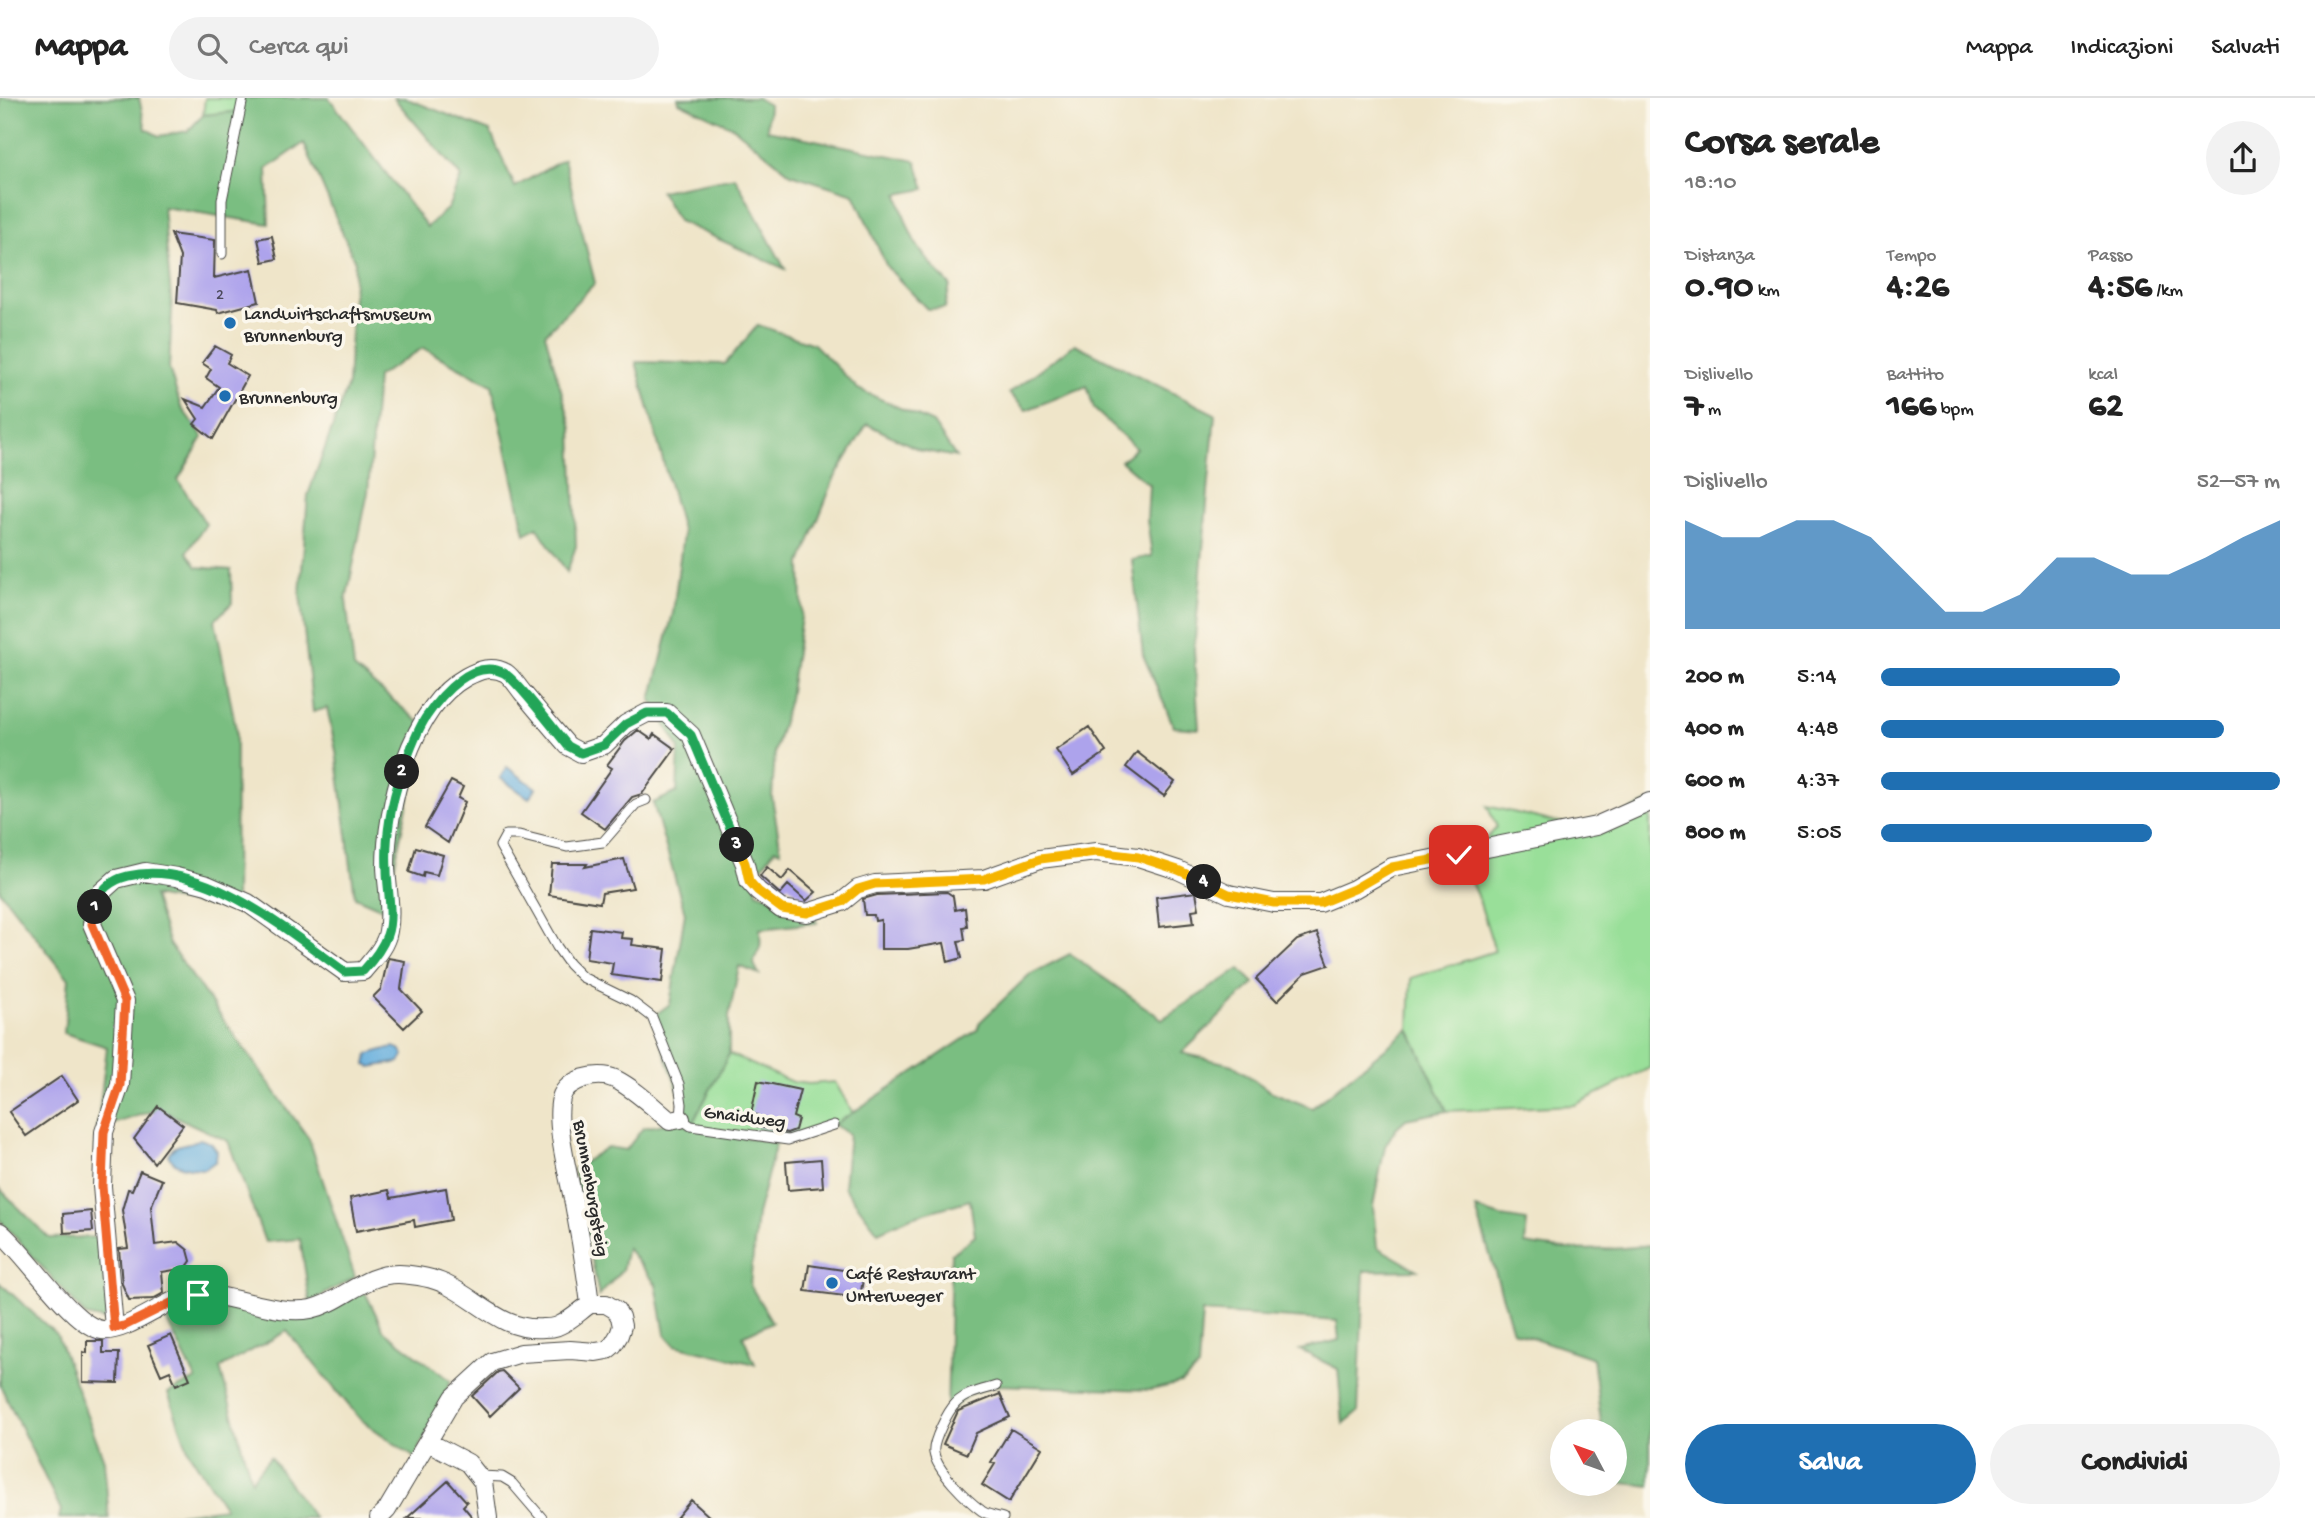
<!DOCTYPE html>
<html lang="it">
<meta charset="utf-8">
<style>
body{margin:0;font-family:"Gochi Hand",sans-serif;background:#f2f2f2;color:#222;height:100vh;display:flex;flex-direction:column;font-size:26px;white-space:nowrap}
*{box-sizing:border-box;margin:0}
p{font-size:23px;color:#767676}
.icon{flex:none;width:38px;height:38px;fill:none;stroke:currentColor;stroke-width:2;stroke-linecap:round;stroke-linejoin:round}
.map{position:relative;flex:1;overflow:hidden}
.details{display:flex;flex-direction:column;background:#fff;width:665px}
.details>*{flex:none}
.needle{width:46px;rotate:311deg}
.controls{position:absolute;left:1550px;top:1321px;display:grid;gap:14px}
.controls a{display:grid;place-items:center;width:77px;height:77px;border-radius:50%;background:#fff;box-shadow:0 7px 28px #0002;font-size:35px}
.pin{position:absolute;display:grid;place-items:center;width:60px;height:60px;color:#fff;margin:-30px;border-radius:14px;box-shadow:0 4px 10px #0006}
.km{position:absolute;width:35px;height:35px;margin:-18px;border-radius:50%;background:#222;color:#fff;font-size:19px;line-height:35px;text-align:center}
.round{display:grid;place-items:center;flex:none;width:74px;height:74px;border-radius:37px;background:#f2f2f2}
.overview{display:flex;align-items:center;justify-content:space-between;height:119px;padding:0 35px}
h1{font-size:38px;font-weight:700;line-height:52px}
.metrics{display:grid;grid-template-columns:repeat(3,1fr);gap:10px;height:119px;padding:7px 35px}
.metrics div{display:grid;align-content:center}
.metrics b{font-size:35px;font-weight:700}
.metrics small{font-size:19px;font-weight:400}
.metrics p{font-size:19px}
.chart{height:196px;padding:14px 35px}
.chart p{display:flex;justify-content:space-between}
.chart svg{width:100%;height:126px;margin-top:7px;fill:#1f6fb2;opacity:.7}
.cta{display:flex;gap:14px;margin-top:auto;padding:14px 35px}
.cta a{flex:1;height:80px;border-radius:42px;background:#1f6fb2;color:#fff;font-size:28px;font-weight:700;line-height:80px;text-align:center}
.cta a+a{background:#f2f2f2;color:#222}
ul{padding:0 35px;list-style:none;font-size:23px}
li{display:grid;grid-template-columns:112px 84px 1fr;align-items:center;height:52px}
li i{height:18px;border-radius:9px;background:#1f6fb2}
header{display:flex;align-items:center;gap:42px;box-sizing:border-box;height:98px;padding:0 35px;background:#fff;border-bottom:2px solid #e0e0e0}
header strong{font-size:33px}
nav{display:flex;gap:38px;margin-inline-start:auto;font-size:24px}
.search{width:490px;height:63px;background:#f2f2f2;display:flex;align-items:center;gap:18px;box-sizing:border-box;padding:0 24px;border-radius:38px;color:#767676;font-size:26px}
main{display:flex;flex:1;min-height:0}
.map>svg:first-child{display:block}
</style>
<header>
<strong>Mappa</strong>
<div class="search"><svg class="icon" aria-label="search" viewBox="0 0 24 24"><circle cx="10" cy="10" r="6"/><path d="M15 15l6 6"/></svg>Cerca qui</div>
<nav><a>Mappa</a><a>Indicazioni</a><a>Salvati</a></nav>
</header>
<main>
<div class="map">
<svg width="1650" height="1420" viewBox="0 0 1650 1420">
<rect width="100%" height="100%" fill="#fbf7ec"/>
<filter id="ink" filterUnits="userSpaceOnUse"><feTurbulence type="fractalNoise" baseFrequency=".0143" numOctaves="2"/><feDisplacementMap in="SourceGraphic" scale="14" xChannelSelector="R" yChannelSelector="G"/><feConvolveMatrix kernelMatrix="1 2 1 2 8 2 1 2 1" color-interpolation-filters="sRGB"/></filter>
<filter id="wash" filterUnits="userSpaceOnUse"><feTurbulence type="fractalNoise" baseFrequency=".00686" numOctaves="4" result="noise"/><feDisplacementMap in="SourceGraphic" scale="28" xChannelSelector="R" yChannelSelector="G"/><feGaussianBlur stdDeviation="1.57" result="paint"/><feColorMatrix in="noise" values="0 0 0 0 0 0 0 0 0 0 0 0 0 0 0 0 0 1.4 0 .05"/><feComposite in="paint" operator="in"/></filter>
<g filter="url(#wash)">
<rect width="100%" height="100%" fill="#efe5c9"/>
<path fill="#99df99" stroke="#628562" stroke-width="2" d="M205,0h38l-2,13 -38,4z
M1650,704v266l-75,37 -128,6 -38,-82 2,-51 84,-27 -16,-51 -20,-44c16,-6 28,-16 38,-29l-10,-21 68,16 41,4z
M729,956l63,28 17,2 26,-2 18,31 -19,12 -46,15 -97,-14z"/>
<path fill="#7abe81" stroke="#527456" stroke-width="2" d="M0,0h139l7,31 13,7 29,-5 15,-16 38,-4 3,-13h85l98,129 21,-19 13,-31 -67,-79h11l85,33 25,56 49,-28 31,124 -50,51 27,94 4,118 -9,26 -30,-45 -12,7 -33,-149 -69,-37 -46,29 -9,115 -22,108 8,68 70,58 -39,184 -30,-13 -19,-146 -9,-43 -14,4 -13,-118 8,-99 40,-111 7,-122 -51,-119 -37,26 2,55 -106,-17 9,103 -3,58 12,39 22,30 -25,43 28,44 -19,28 10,15 34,3 1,33 -17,17 21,109 -1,182 -82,-15 16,48 140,195 46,138 -45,25 -10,-63 -35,3 -37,-101 -69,-32 -62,20 10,-82 -43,-14 5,-54 -69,-88z
M678,0h79l12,7 -2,25 149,31 9,28 -27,5c11,44 20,58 52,91l-5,23 -18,1 -40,-42 -33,-73 -63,-20 -58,-47 -54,-25z
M735,79l50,92 -107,-48 -18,-30z
M758,227l56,19 44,45 75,34 23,34 -36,-7 -53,-26 -33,55 -33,84 1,48 -13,88 -14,52 -3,46 9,54 -6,-2 -21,29 3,14 55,19 5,12 -57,6c0,5 1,13 0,18 -5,13 -10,12 -1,27l-20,-8 -10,50v38l-38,72 -39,-109 18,-13 15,-91 -32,-110 24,-11 2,-44 -28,-48 22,-87 10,-79 -47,-172 89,2z
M1075,246l140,70 -21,236 5,79 -25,-2 -31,-72 -11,-95 20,-4 -5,-36 2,-35 -28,-24 15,-13 -42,-39 -7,-23 -61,24 -17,-17z
M1070,856l92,65 78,-50 14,14 -72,70 51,12 37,26 42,17 97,-79 38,82 -41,8 -10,9 -11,18 -12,60 4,41 40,23 -53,1 -6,141 -15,12 -5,-55 -38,-19 39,-10 -2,-19 -135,-9 -4,56 -17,15 -30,7 -155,-5 -27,9 -22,20 4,-160 24,-18 -5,-36 -59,17 -33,15 -34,-45 5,-53 -15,-9 143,-95 3,-8 49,-47z
M680,1023l10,6 86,16 -19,72 -7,70 22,37 -29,14 12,28 -80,-19 -10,-11 -9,-50 -29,-36 -5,22 -23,26 -25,-127 33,-22 19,3 17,-22z
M0,1091l49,49 53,-1 7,84 -23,-5 -86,-96z
M1476,1111l25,8 26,4 -2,23c42,8 83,7 125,1v241l-35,-4v-50l-13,-1 -9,-73 -80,-27z
M0,1185l57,52 47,125 5,58h-50l2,-8 -61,-125z
M365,1194l19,39 67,50 -36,77 -55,-39 -73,-88 -67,37 31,112 19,-23 44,61h-166l77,-10 -36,-56 -21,-59 28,-14 -33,-66 32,-13 119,16z"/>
<path fill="#65aedd" stroke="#486c84" stroke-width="2" d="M507,669l29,21 -7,10 -29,-20z
M393,949l7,2 4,6 -4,7 -29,5 -5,-2 2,-11z
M200,1041l11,4 6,8 -1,10 -11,8c-15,-1 -29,0 -37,-14 8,-14 20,-9 32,-16z"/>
<g id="blocks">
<path fill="#ada3ec" d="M171,136l44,6 -1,38 38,-9 7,33 -41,11 -1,-3 -40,-7 3,-46z
M272,138l5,23 -14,3 -5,-23z
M215,248l16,9 -4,8 21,13 -35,63 -19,-15 4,-5 -13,-20 20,8 14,-20 -13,-9 5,-9 -9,-6z
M1089,629l17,25 -33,23 -17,-25z
M638,632l13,9 3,-5 21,15 -33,45 -10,3 -27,32 -24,-17 31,-44 -5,-3 18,-24z
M1137,654l38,30 -11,14 -38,-29z
M451,683l12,6 -5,11 7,4 -17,41 -23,-16z
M416,749l27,8 -6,20 -13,-3 -1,5 -14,-5z
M624,761l9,29 -31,5 -2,10 -51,-8 3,-31h35l-2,3z
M767,769l15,13 8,-10 26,22 -10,9 -18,-16 -8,9 -20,-18z
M947,794l6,4 2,14 10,-2 2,18 -4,1 2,13 -7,1 4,17 -14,4 -4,-19 -36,6h-27v-29l-6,1 -1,-6h-9l-2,-16 14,-4z
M1196,794l3,17 -7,1 2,13 -35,4 -3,-30z
M590,830l32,4 -1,6 12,1 -1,6 34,4 -4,33 -51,-7 2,-12 -27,-4z
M1317,835l12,32 -24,8 -28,28 -21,-22 41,-39z
M388,860l17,3 -4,28 21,22 -18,17 -31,-31 8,-8z
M62,978l16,24 -52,36 -17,-24z
M758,983l42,9 -7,27 5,2 -3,11 -8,3 -32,-7 2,-11 -6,-1z
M158,1008l25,19 -29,38 -20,-24z
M821,1061l2,28 -35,3 -2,-28z
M140,1073l22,9 -11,27 4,38 23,-3 10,8 3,11 -5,7 -24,4 2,21 -11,6 -24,1 -7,-16 -3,-35 9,-1 -6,-38 6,-21 4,1z
M446,1090l5,32 -36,7 -1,-7 -58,11 -6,-33 39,-8 2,8z
M91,1113l2,20 -29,2 -1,-19z
M809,1167l55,8 -4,25 -55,-7z
M171,1237l19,44 -14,6 -6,-14 -9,4 -13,-30z
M87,1243h16v12h16l-1,30 -35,-1v-30l4,1z
M502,1273l17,17 -29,28 -18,-20 26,-24z
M1000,1296l10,23 -34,16 -9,21 -24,-10 15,-33z
M1011,1331l31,19 -33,54 -27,-17 13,-21 -4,-2z
M448,1383l19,21 -4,4 10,12h-66z
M691,1402l20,18h-35z"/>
</g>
</g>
<g filter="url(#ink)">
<use href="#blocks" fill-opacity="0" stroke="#484743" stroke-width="2"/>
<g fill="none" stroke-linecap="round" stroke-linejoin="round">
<defs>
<path id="service" d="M222,156v-54l21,-102
M646,702l-10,4 -33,38 -36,5 -48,-12h-13l-6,11 57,101 12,17 13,13 49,24 21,16 27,67 3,20 -1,15 10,7 97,14 46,-15
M996,1288c-13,4 -30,7 -40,17 -8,8 -24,39 -22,50 3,18 33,47 48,58 6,4 14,5 21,7
M480,1378l22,1 10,6 30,35"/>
<path id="minor" d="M0,1134c26,21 73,95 102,98 23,3 60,-27 83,-34 34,-9 88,21 126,13 32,-7 53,-36 88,-35 16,1 32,3 46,10 34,16 58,48 99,44 6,0 11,0 16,-3 11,-5 20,-14 30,-21
M590,1206c-4,-32 -9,-64 -15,-95 -5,-29 -21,-84 -14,-111 5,-19 37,-27 54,-19 20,10 38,28 55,42l11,-2
M114,1230l-12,-142 2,-54 16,-47 5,-84 -33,-77 5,-28 19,-17 29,-7 31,5 31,8 41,18 97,69 18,-1c10,-12 23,-25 25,-40 4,-21 -1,-43 -2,-64 0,-59 24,-159 80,-190 13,-7 26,-12 40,-4 6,4 12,14 17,20 15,18 30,36 45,53l13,7 23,-8 22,-21 21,-11h20l24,22 54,129 4,17 9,10 23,18 26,4 35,-11 16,-13 17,-5 109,-5 56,-20 56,-7 42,5 40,13 51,24 45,9h46l34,-14 38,-22 204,-41 54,-24
M428,1344l40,21 15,19 5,36
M379,1420l8,-8 67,-113 38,-35 29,-9 49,-3 26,2 11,-2 6,-5 6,-10 3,-9 -2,-9 -4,-7 -10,-6h-16"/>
</defs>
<use href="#service" stroke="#484743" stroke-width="11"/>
<use href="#minor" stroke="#484743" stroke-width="20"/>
<use href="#service" stroke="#fff" stroke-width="9"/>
<use href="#minor" stroke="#fff" stroke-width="18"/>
</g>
</g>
<g fill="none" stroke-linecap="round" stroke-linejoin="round" filter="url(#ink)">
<defs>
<path id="split-1" d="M95,809l-3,17 33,77 -5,84 -16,47 -2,54 12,142 10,-2 61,-30 13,-1"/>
<path id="split-2" d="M95,809c3,-16 16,-27 33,-31 74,-18 160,55 217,96l18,-1c10,-11 19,-22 24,-36 7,-20 0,-45 0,-66 -2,-31 4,-67 15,-97"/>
<path id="split-3" d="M402,674c7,-18 13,-38 24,-55 15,-22 47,-60 78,-44 12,6 52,59 64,73l13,7 23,-8 22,-21 21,-11h20l24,22 46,110"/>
<path id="split-4" d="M737,747l8,18 4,18 9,10 24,18 25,4 35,-11 16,-13 17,-5 109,-5 56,-20 56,-7 42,5 40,13 26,12"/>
<path id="split-5" d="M1204,784l25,12 45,9h46l34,-14 38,-22 67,-12"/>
</defs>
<use href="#split-1" stroke="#fff" stroke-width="14"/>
<use href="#split-2" stroke="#fff" stroke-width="14"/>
<use href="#split-3" stroke="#fff" stroke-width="14"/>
<use href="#split-4" stroke="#fff" stroke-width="14"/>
<use href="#split-5" stroke="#fff" stroke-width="14"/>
<use href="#split-1" stroke="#f0652b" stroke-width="9"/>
<use href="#split-2" stroke="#22a559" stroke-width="9"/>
<use href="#split-3" stroke="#22a559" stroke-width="9"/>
<use href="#split-4" stroke="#f5b400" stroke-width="9"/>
<use href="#split-5" stroke="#f5b400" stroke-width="9"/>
</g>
<g fill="#1f6fb2" stroke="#fbf7ec" stroke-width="2.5">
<circle cx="230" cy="225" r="7"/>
<circle cx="225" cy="298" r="7"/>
<circle cx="832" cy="1185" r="7"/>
</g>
<g text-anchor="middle" stroke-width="7" stroke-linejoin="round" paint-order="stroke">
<g font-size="16" fill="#4c495b">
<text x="220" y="201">2</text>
</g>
<g font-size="19" fill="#2b2b2b" stroke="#fbf7ec" text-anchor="start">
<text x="244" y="221">Landwirtschaftsmuseum<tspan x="244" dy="22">Brunnenburg</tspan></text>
<text x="239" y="305">Brunnenburg</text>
<text x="846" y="1181">Café Restaurant<tspan x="846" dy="22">Unterweger</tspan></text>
</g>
<g font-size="19" fill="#2b2b2b" stroke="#fbf7ec">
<text transform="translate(745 1017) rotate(7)" y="7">Gnaidweg</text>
<text transform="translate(593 1090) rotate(80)" y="7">Brunnenburgsteig</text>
</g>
</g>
</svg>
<div class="controls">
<a><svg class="needle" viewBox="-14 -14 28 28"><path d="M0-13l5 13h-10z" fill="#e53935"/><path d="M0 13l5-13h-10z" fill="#767676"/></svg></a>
</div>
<div class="pin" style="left:198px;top:1197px;background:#1e9e55"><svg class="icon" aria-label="arrive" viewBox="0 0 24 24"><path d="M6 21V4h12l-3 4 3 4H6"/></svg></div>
<div class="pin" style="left:1459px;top:757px;background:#d93025"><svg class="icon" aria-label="check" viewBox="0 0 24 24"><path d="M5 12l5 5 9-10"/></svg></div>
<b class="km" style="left:95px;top:809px">1</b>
<b class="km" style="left:402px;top:674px">2</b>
<b class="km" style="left:737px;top:747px">3</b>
<b class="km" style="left:1204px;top:784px">4</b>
</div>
<section class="details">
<div class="overview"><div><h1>Corsa serale</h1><p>18:10</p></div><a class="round"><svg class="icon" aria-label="share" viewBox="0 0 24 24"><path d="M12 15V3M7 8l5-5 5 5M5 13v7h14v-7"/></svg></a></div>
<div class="metrics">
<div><p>Distanza</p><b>0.90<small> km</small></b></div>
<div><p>Tempo</p><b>4:26</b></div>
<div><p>Passo</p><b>4:56<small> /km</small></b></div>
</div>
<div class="metrics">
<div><p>Dislivello</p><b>7<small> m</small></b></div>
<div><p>Battito</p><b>166<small> bpm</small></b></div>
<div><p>kcal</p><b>62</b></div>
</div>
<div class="chart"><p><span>Dislivello</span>52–57 m</p>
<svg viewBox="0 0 160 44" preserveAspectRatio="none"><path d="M0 44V6L10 12L20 12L30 6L40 6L50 12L60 25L70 38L80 38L90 32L100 19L110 19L120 25L130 25L140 19L150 12L160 6V44z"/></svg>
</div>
<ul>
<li><b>200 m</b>5:14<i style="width:60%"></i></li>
<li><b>400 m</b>4:48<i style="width:86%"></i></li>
<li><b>600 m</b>4:37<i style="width:100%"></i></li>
<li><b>800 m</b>5:05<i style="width:68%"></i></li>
</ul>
<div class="cta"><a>Salva</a><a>Condividi</a></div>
</section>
</main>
